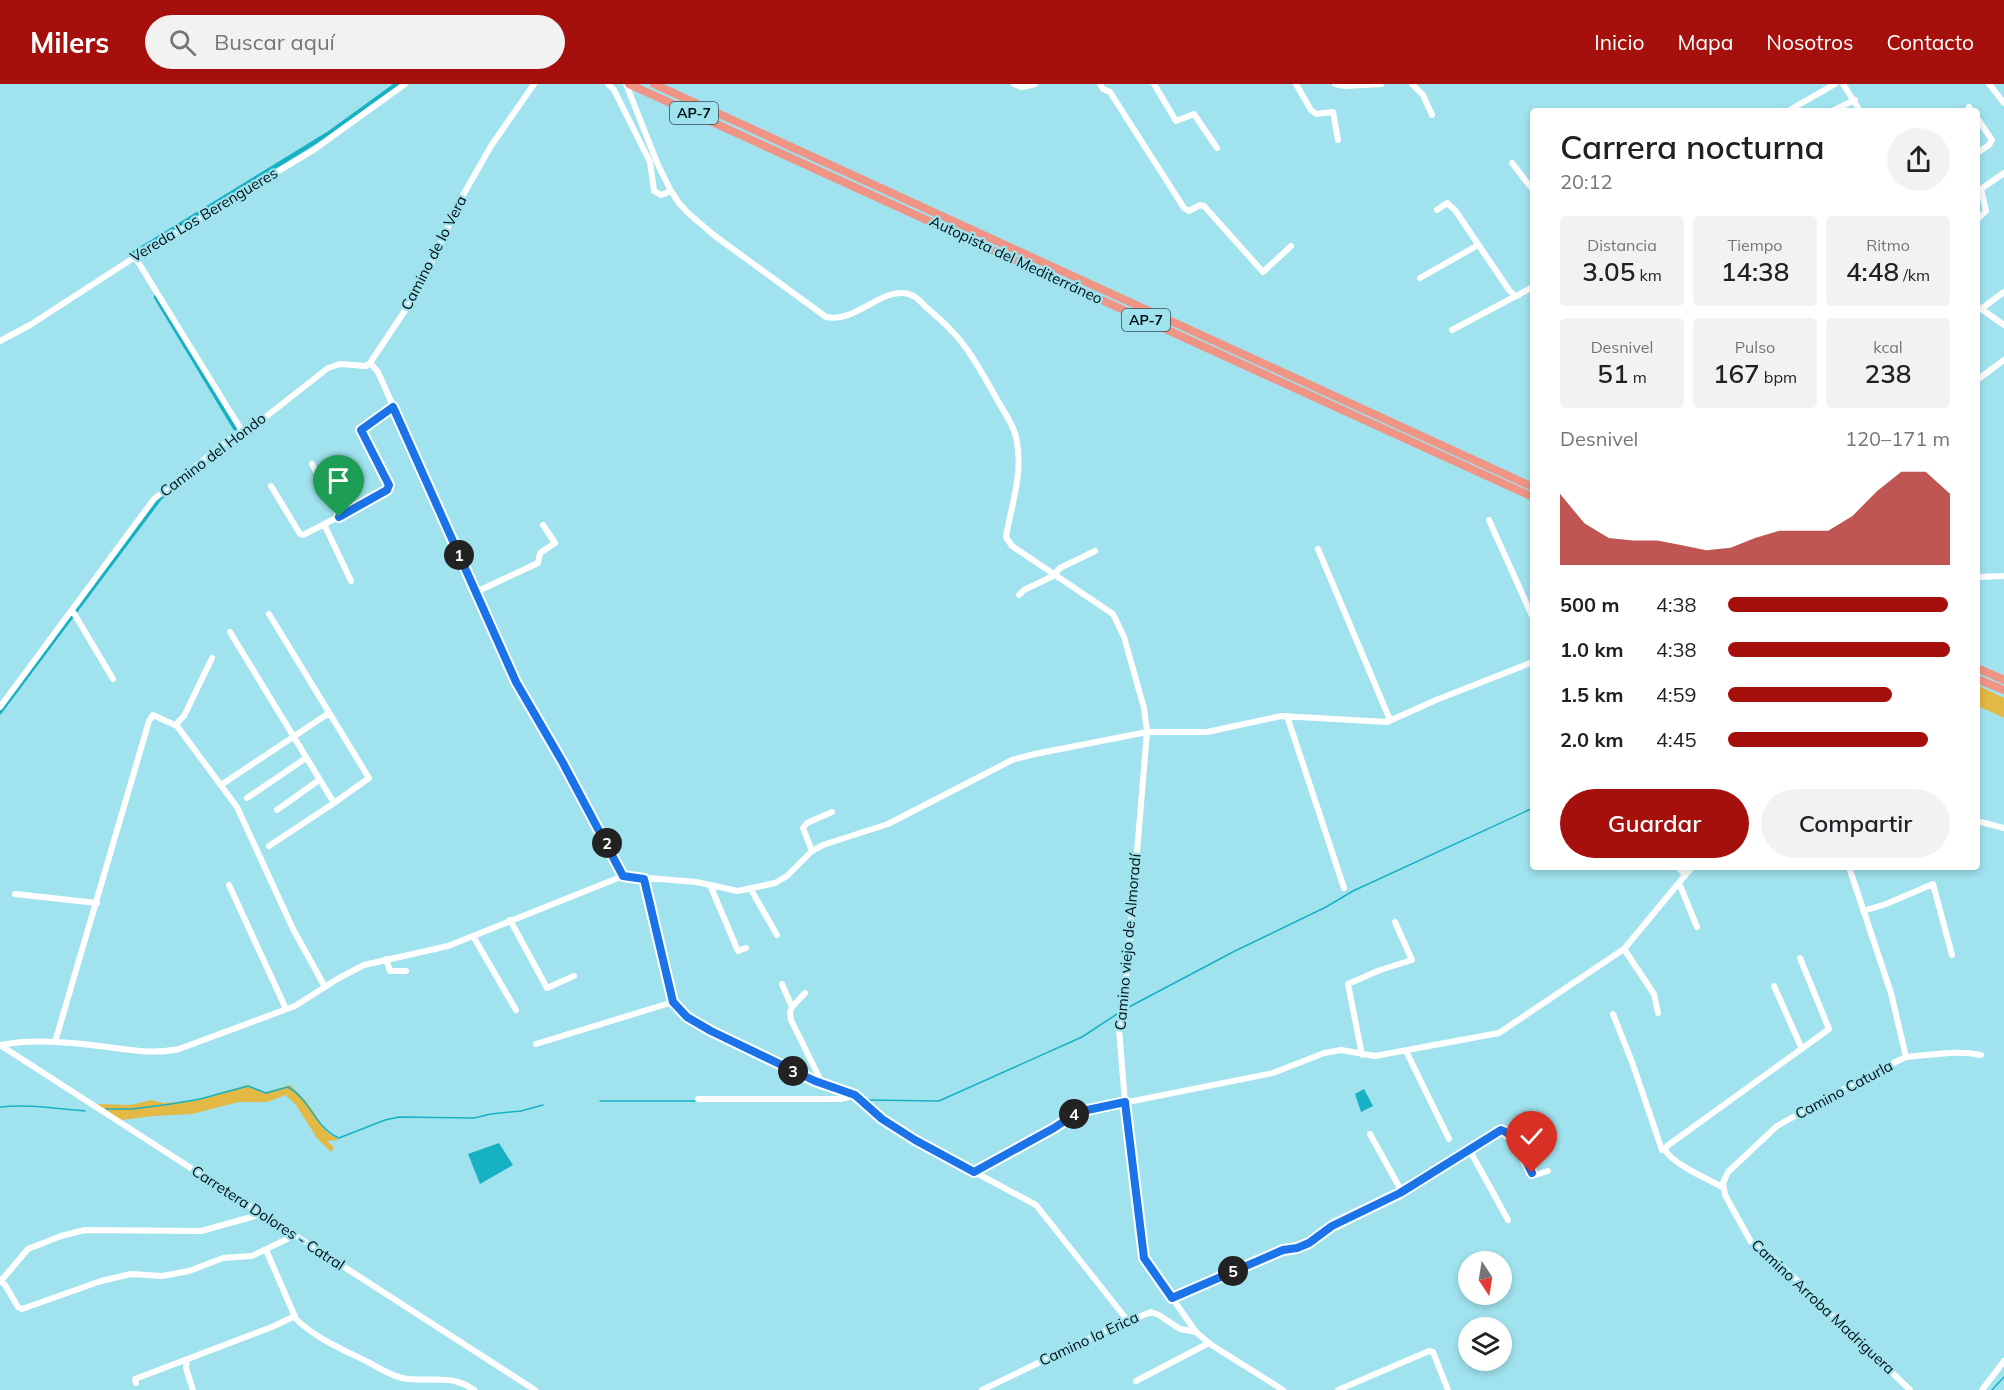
<!DOCTYPE html>
<html lang="es">
<meta charset="utf-8">
<style>
body{margin:0;font-family:Mulish,sans-serif;background:#f2f2f2;color:#202124;height:100vh;display:flex;flex-direction:column;font-size:22px;white-space:nowrap}
*{box-sizing:border-box;margin:0}
p{font-size:20px;color:#757577}
.icon{flex:none;width:33px;height:33px;fill:none;stroke:currentColor;stroke-width:2;stroke-linecap:round;stroke-linejoin:round}
.map{position:relative;flex:1;overflow:hidden}
.sheet{position:absolute;left:1530px;top:24px;width:450px;height:762px;display:flex;flex-direction:column;background:#fff;border-radius:6px;box-shadow:0 3px 9px #0003}
.sheet>*{flex:none}
.needle{width:39px;rotate:168deg}
.buttons{position:absolute;left:1458px;top:1167px;display:grid;gap:12px}
.buttons a{display:grid;place-items:center;width:54px;height:54px;border-radius:50%;background:#fff;box-shadow:0 3px 9px #0003;font-size:30px}
.pin{position:absolute;display:grid;place-items:center;width:51px;height:51px;color:#fff;margin:-62px -26px;border-radius:50% 50% 50% 0;rotate:-45deg;box-shadow:0 0 6px #0007}
.pin .icon{rotate:45deg}
.km{position:absolute;width:30px;height:30px;margin:-15px;border-radius:50%;background:#222;color:#fff;font-size:16px;line-height:30px;text-align:center}
.round{display:grid;place-items:center;flex:none;width:63px;height:63px;border-radius:32px;background:#f2f2f2}
.summary{display:flex;align-items:center;justify-content:space-between;height:102px;padding:0 30px}
h1{font-size:33px;font-weight:600;line-height:45px}
.figures{display:grid;grid-template-columns:repeat(3,1fr);gap:9px;height:102px;padding:6px 30px}
.figures div{display:grid;align-content:center;border-radius:6px;background:#f2f2f2;text-align:center}
.figures b{font-size:26px;font-weight:600}
.figures small{font-size:16px;font-weight:400}
.figures p{font-size:16px}
.chart{height:168px;padding:12px 30px}
.chart p{display:flex;justify-content:space-between}
.chart svg{width:100%;height:108px;margin-top:6px;fill:#a5100c;opacity:.7}
.primary-button{display:flex;gap:12px;margin-top:auto;padding:12px 30px}
.primary-button a{flex:1;height:69px;border-radius:36px;background:#a5100c;color:#fff;font-size:24px;font-weight:600;line-height:69px;text-align:center}
.primary-button a+a{background:#f2f2f2;color:#202124}
ul{padding:0 30px;list-style:none;font-size:20px}
li{display:grid;grid-template-columns:96px 72px 1fr;align-items:center;height:45px}
li i{height:15px;border-radius:8px;background:#a5100c}
header{display:flex;align-items:center;gap:36px;box-sizing:border-box;height:84px;padding:0 30px;background:#a5100c;color:#fff}
header strong{font-size:28px}
nav{display:flex;gap:33px;margin-inline-start:auto;font-size:21px}
.search{width:420px;height:54px;background:#f2f2f2;display:flex;align-items:center;gap:15px;box-sizing:border-box;padding:0 21px;border-radius:33px;color:#757577;font-size:22px}
.map>svg:first-child{display:block}
</style>
<header>
<strong>Milers</strong>
<div class="search"><svg class="icon" aria-label="search" viewBox="0 0 24 24"><circle cx="10" cy="10" r="6"/><path d="M15 15l6 6"/></svg>Buscar aquí</div>
<nav><a>Inicio</a><a>Mapa</a><a>Nosotros</a><a>Contacto</a></nav>
</header>
<div class="map">
<svg width="2004" height="1306" viewBox="0 0 2004 1306">
<rect width="100%" height="100%" fill="#a0e3ee"/>
<path fill="#e3b945" d="M1977,601l27,13v20l-19,-9 -8,-2z
M248,1001l15,8 27,-8c10,9 18,18 25,29 7,12 9,19 22,24l1,2 -11,1 7,6 -3,5 -14,-14 -21,-33 -10,-10 -19,7h-28l-47,12 -38,2 -33,4 -25,-16 34,1 22,-5 11,3 28,-2z"/>
<path fill="#17b1c4" d="M1364,1005l9,17 -12,6 -6,-18z
M499,1059l14,22 -33,19 -12,-30z"/>
<g fill="none" stroke-linecap="round" stroke-linejoin="round">
<path stroke="#17b1c4" stroke-width="1.5" d="M1129,923l104,-55 93,-45 27,-16 180,-83
M866,1016l73,1 143,-64 35,-23
M600,1017h98
M0,1023c29,-3 56,2 85,4
M106,1025h26l39,-5 29,-5 48,-13 18,7 22,-6c22,12 28,42 51,51l46,-18 14,-3 75,1 17,-4 30,-3 22,-6
M1992,1306l12,-13"/>
<path stroke="#17b1c4" stroke-width="4.5" d="M131,171l197,-121 69,-50
M156,213l79,131
M0,628l160,-214 27,-21"/>
<path stroke="#fff" stroke-width="6" d="M608,0l6,6 36,72 4,29 7,4 10,-4
M626,0l32,81 13,26 8,12 9,10 27,23 111,81c28,6 51,-25 77,-24 10,0 17,8 23,14 8,7 16,14 24,22 20,20 34,48 48,72 7,13 17,26 19,41 6,33 -6,64 -11,95l6,9 101,68 11,23 20,71 3,24 -19,228 -9,70 6,72 19,156 52,74 14,12 73,46
M1014,0l8,3 13,-3
M1100,0l3,5 7,3 74,116 5,3 11,-6 4,1 59,66 28,-26
M1154,0l22,37 18,-7 23,34
M1296,0l15,26 5,4 17,-2 5,28
M1335,0l10,2 36,-2
M1412,0l11,11 9,20
M1843,0l17,27
M1989,0l15,19
M1969,23l3,4
M1788,27l47,-27
M1832,27l23,-11
M1977,34l15,22 -3,5 -12,8
M1512,79l21,27
M1437,126l10,-7 8,7 54,80 6,6 4,-1
M1977,136l9,-9 -5,-22 23,-16
M135,173l107,174
M1420,194l58,-33
M1977,222l27,19
M1981,225l23,-17
M1452,246l81,-43
M0,257l30,-16 105,-68 177,-106 93,-67
M370,279l8,9 138,310 47,81 60,113
M370,279l48,-72 44,-94 29,-51 43,-62
M1977,296l27,-20
M312,380l27,53
M271,402l29,48 3,1 80,-41 6,-9 -28,-55 32,-23
M1489,436l44,98
M324,440l27,57
M1318,465l72,171
M1977,493l27,-1
M476,508l62,-29 2,-10 15,-10 -12,-18
M1019,511l5,-5 29,-14 7,-8 35,-17
M72,526l41,69
M269,530l100,164 -35,25 -65,43
M230,548l104,171
M212,574l-28,58 -6,6 -1,4 60,81 56,122 32,58
M0,623l154,-208 77,-61 23,-12 74,-58 12,-4 26,2 4,-3
M1287,632l57,172
M221,701l108,-72
M247,714l59,-40
M277,726l42,-30
M1977,737l27,7
M812,767l-9,-23 4,-5 25,-11
M1678,783l7,8
M1849,783l42,126 15,64 -30,14 -99,55 -49,46 -5,11 2,12 26,47 10,5 16,14 133,129
M644,795l29,123 6,8 8,7 24,14 104,50 40,14 27,24 33,21 121,65 92,116
M1679,799l18,44
M229,801l57,124
M710,801l28,66 8,-3
M750,804l27,47
M15,810l82,9
M1863,827l23,-7 47,-20 19,71
M510,836l37,68 27,-12
M473,852l43,74
M1624,865l30,45 4,19
M386,875l4,12h16
M782,900l10,23 -2,5 1,8 29,59 -2,3
M1774,902l28,63
M792,923l13,-14
M1613,930l19,48 30,88h3
M55,958l94,-321 4,-6 24,11
M536,960l137,-42
M0,961c33,-6 66,-3 99,1 26,3 53,9 80,3l116,-43 44,-28 25,-13 84,-19 175,-70 73,6 42,9 37,-8 12,-7 25,-25 11,-6 65,-21 124,-64 23,-6 112,-22h60l74,-16 106,6 49,-22 97,-38
M0,961l535,345
M1406,967l43,88
M1362,971l-14,-71 32,-14 32,-10 -17,-38
M1906,973c25,-2 49,-7 75,-2
M698,1015h142l13,-3
M1370,1050l32,58
M1469,1065l39,71
M974,1088l80,-44 24,-16 195,-39 51,-20 17,-3 34,6 124,-23 125,-84 68,-82
M1724,1104c-16,-9 -50,-23 -59,-38l2,-4 162,-117 -29,-71
M266,1166l30,69c19,19 48,31 72,43 11,6 22,13 34,16 25,5 49,-5 72,12
M1,1197l4,4 13,22 4,2 79,-28 30,-7 31,2 27,-5 34,-13 29,-2 37,-18 3,-4
M0,1198l28,-33 33,-13 24,-6 116,1 54,-15 4,-4
M1172,1214l111,-48 14,-2 12,-5 23,-17 68,-33 101,-63c19,5 22,32 34,45l13,-4
M187,1275l-1,9 7,22
M1136,1297l73,-38
M136,1299l-1,-4 137,-52 23,-11
M982,1306l127,-61 42,-17 8,3 21,14 16,3
M1338,1306l91,-39 4,1 15,38
M1982,1306l22,-29"/>
<path stroke="#f09486" stroke-width="8" d="M629,0l904,413
M654,0l879,403
M1977,584l27,12
M1977,595l27,11"/>
</g>
<g fill="none" stroke-linecap="round" stroke-linejoin="round">
<defs>
<path id="route" d="M339,433l48,-27 2,-5 -28,-55 32,-23 123,275 47,81 60,113 21,3 29,123 14,15 24,14 104,50 40,14 27,24 33,21 59,32 80,-44 24,-16 47,-10 19,156 28,40 111,-48 14,-2 12,-5 23,-17 68,-33 101,-63c16,5 23,28 31,43"/>
</defs>
<use href="#route" stroke="#fff" stroke-width="12"/>
<use href="#route" stroke="#1a73e8" stroke-width="8"/>
</g>
<g text-anchor="middle" stroke-width="4.5" stroke-linejoin="round" paint-order="stroke">
<g fill="#a0e3ee" stroke="#304f55" stroke-width="1.5">
<rect x="670" y="18" width="48" height="22" rx="4.5"/>
<rect x="1122" y="225" width="48" height="22" rx="4.5"/>
</g>
<g font-size="14" font-weight="bold" fill="#001014">
<text x="694" y="34">AP-7</text>
<text x="1146" y="241">AP-7</text>
</g>
<g font-size="15" fill="#001014" stroke="#a0e3ee">
<text transform="translate(204 131) rotate(-31)" y="5">Vereda Los Berengueres</text>
<text transform="translate(434 169) rotate(-63)" y="5">Camino de lo Vera</text>
<text transform="translate(1016 176) rotate(25)" y="5">Autopista del Mediterráneo</text>
<text transform="translate(213 371) rotate(-37)" y="5">Camino del Hondo</text>
<text transform="translate(1128 858) rotate(-85)" y="5">Camino viejo de Almoradí</text>
<text transform="translate(1844 1006) rotate(-28)" y="5">Camino Caturla</text>
<text transform="translate(268 1134) rotate(33)" y="5">Carretera Dolores - Catral</text>
<text transform="translate(1823 1223) rotate(43)" y="5">Camino Arroba Madriguera</text>
<text transform="translate(1089 1255) rotate(-25)" y="5">Camino la Erica</text>
</g>
</g>
</svg>
<div class="buttons">
<a><svg class="needle" viewBox="-14 -14 28 28"><path d="M0-13l5 13h-10z" fill="#e53935"/><path d="M0 13l5-13h-10z" fill="#757577"/></svg></a>
<a><svg class="icon" aria-label="layers" viewBox="0 0 24 24"><path d="M12 4l9 5-9 5-9-5zM3 14l9 5 9-5"/></svg></a>
</div>
<div class="pin" style="left:339px;top:433px;background:#1e9e55"><svg class="icon" aria-label="arrive" viewBox="0 0 24 24"><path d="M6 21V4h12l-3 4 3 4H6"/></svg></div>
<div class="pin" style="left:1532px;top:1089px;background:#d93025"><svg class="icon" aria-label="check" viewBox="0 0 24 24"><path d="M5 12l5 5 9-10"/></svg></div>
<b class="km" style="left:459px;top:471px">1</b>
<b class="km" style="left:607px;top:759px">2</b>
<b class="km" style="left:793px;top:987px">3</b>
<b class="km" style="left:1074px;top:1030px">4</b>
<b class="km" style="left:1233px;top:1187px">5</b>
<section class="sheet">
<div class="summary"><div><h1>Carrera nocturna</h1><p>20:12</p></div><a class="round"><svg class="icon" aria-label="share" viewBox="0 0 24 24"><path d="M12 15V3M7 8l5-5 5 5M5 13v7h14v-7"/></svg></a></div>
<div class="figures">
<div><p>Distancia</p><b>3.05<small> km</small></b></div>
<div><p>Tiempo</p><b>14:38</b></div>
<div><p>Ritmo</p><b>4:48<small> /km</small></b></div>
</div>
<div class="figures">
<div><p>Desnivel</p><b>51<small> m</small></b></div>
<div><p>Pulso</p><b>167<small> bpm</small></b></div>
<div><p>kcal</p><b>238</b></div>
</div>
<div class="chart"><p><span>Desnivel</span>120–171 m</p>
<svg viewBox="0 0 160 44" preserveAspectRatio="none"><path d="M0 44V15L10 27L20 33L30 34L40 34L50 36L60 38L70 37L80 33L90 30L100 30L110 30L120 24L130 14L140 6L150 6L160 15V44z"/></svg>
</div>
<ul>
<li><b>500 m</b>4:38<i style="width:99%"></i></li>
<li><b>1.0 km</b>4:38<i style="width:100%"></i></li>
<li><b>1.5 km</b>4:59<i style="width:74%"></i></li>
<li><b>2.0 km</b>4:45<i style="width:90%"></i></li>
</ul>
<div class="primary-button"><a>Guardar</a><a>Compartir</a></div>
</section>
</div>
